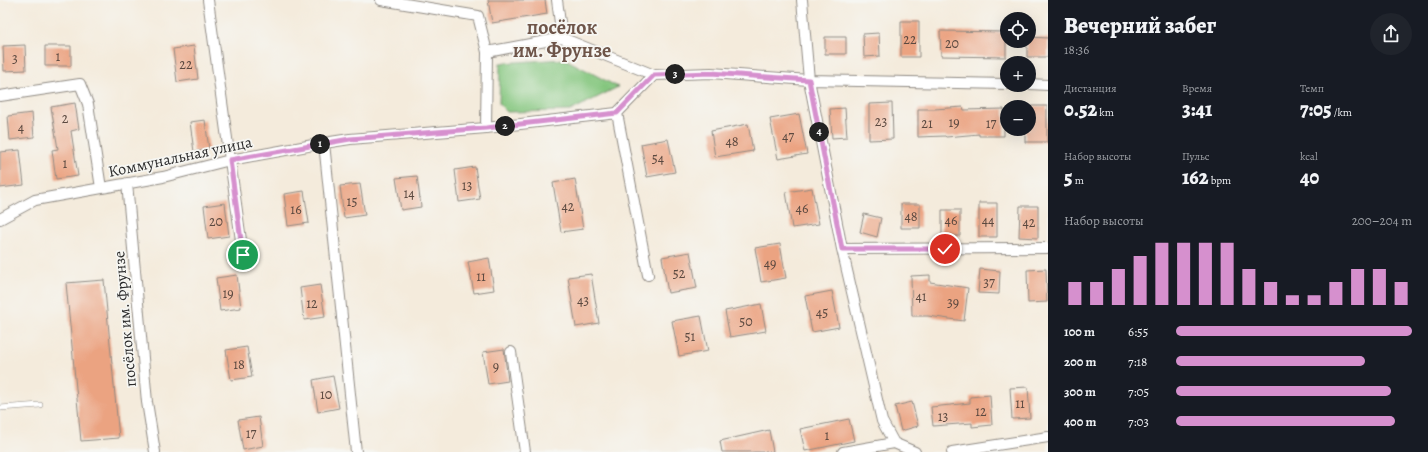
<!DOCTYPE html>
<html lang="ru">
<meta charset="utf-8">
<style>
body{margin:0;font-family:Alegreya,serif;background:#20242c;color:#f1f3f6;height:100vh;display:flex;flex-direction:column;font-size:15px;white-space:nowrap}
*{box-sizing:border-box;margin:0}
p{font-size:13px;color:#9ea1a6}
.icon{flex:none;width:22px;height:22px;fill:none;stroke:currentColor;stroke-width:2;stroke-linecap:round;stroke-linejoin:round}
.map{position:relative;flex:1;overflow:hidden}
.drawer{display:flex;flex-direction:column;background:#171b24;width:380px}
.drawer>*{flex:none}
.buttons{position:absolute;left:1000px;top:12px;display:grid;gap:8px}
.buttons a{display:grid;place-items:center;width:36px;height:36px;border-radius:50%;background:#171b24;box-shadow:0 4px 16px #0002;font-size:20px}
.pin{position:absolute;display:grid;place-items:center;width:34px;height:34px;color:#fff;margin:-17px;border:2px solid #fff;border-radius:50%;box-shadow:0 1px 4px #0007}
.km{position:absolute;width:20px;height:20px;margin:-10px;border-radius:50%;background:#222;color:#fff;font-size:11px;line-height:20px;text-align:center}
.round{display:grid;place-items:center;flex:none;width:42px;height:42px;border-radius:21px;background:#20242c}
.head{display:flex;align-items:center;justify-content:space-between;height:68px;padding:0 16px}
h1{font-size:22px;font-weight:800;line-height:30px}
.stats{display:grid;grid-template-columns:repeat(3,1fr);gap:6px;height:68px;padding:4px 16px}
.stats div{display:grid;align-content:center}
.stats b{font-size:20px;font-weight:800}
.stats small{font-size:11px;font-weight:400}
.stats p{font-size:11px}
.chart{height:112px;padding:8px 16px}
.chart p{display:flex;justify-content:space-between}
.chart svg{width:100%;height:72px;margin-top:4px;stroke:#d690ce;stroke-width:6}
ul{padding:0 16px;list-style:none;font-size:13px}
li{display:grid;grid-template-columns:64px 48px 1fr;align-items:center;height:30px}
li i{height:10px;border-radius:5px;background:#d690ce}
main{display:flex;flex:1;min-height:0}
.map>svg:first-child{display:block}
</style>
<main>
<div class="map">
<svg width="1048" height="452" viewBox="0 0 1048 452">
<rect width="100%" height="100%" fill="#f6f6f2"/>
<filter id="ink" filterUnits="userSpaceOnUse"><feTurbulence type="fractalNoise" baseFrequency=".025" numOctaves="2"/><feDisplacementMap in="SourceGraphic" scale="8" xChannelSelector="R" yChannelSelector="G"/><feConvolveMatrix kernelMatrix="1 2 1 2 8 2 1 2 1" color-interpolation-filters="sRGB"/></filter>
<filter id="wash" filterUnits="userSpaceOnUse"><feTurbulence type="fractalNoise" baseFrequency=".012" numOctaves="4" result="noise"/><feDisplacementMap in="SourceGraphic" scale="16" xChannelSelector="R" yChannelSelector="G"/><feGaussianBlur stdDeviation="0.9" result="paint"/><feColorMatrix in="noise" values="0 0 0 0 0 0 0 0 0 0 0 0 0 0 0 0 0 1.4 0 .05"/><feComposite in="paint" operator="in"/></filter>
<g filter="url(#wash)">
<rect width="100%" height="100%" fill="#f4ebdc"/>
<path fill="#84c67e" stroke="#587854" d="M565,59l53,28 -48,24 -63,1 -8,-8 1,-41z"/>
<g id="blocks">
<path fill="#eba381" d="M488,0h57l2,14 -55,9z
M901,21h18v36h-18z
M940,31l66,1v25l-65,-1z
M879,33l1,23 -16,1 -1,-23z
M825,37h21v17h-21z
M1029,37l19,1v19h-21v-16h2z
M25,45l1,25 -22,1 -1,-25z
M45,46h26v20h-26z
M194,46l4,33 -21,3 -4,-33z
M75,103l4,26 -8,2 7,45 -22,3 -4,-29 6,-1 -7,-42z
M892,103l1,36 -24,1v-36z
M1029,106h18v36h-22v-13h4z
M963,107l1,3 40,-1v27h-25v-2l-33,3 -1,-1 -27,1v-28h17z
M845,108l2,29 -15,1 -2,-29z
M32,113l2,24 -24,3 -2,-24z
M799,114l8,40 -29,5 -8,-40z
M205,120l4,29 -15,3 -4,-30z
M748,124l5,27 -38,6 -4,-26z
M668,139l7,33 -28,5 -6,-33z
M20,150l4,35 -24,3v-36z
M475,167l5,32 -21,3 -4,-32z
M417,176l4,31 -20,3 -5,-32z
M575,179l8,50 -22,3 -8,-49z
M360,184l5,31 -21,3 -4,-32z
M812,188l7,36 -27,4 -6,-36z
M304,191l5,32 -21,3 -4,-32z
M225,203l4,33 -21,3 -4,-33z
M979,203h18v34h-18z
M901,204h19v24h-19z
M1020,206h18v32l-19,-1z
M942,210h18v26h-18z
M864,214l17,4 -4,19 -17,-5z
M780,244l6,34 -25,4 -6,-34z
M690,252l7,36 -29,5 -6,-36z
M489,258l5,32 -20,3 -6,-31z
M980,269l20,2 -1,23 -21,-1z
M1046,269l1,33 -19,1 -1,-33z
M591,274l8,49 -23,4 -8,-50z
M237,275l4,33 -21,3 -4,-33z
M930,275v7l38,6 -4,33 -36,-5h-16l-1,-40z
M104,280l15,158 -38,3 -15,-158z
M320,285l5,32 -21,3 -4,-32z
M832,291l7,36 -27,5 -7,-36z
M761,304l5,27 -36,6 -5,-26z
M701,316l7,35 -29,5 -7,-35z
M247,347l5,30 -21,3 -5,-30z
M504,349l4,32 -20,3 -5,-32z
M333,376l6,32 -21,4 -5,-32z
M1028,387l2,31 -18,1 -2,-31z
M990,395l2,30 -20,2v-4l-39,3 -2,-19 39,-4v-6z
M912,402l6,24 -17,5 -6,-25z
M259,417l4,29 -20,4 -5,-30z
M849,419l5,22 -49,10 -5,-22z
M769,430l4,22h-51l-2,-11z"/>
</g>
</g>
<g filter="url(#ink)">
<use href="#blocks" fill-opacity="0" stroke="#908b84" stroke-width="1"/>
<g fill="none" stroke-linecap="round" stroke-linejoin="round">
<defs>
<path id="lane" d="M0,408l40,-3"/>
<path id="street" d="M208,0l35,255
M381,0l97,16 9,36 -1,76
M557,0l5,38
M802,0l7,80 33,169 40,172 12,22
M487,52l75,-14 92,37
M1029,84l19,1
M0,96l80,-12 8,20 13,84
M617,113l31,162
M324,143l32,309
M127,183l20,219 8,50
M0,219l35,-19 128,-23 67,-17 94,-17 26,-4 136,-11 131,-15 37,-38 57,-2 98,7 198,4
M842,249l206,-1
M511,352l14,100
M843,452l51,-9 21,9
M952,452l96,-15"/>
</defs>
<use href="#lane" stroke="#908b84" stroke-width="6"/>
<use href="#street" stroke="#908b84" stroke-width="12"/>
<use href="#lane" stroke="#fff" stroke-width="5"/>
<use href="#street" stroke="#fff" stroke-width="10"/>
</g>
</g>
<g fill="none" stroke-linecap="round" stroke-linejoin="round" filter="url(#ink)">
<defs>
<path id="route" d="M243,255l-13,-95 120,-21 136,-11 131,-15 37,-38 57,-2 98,7 33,169h103"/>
</defs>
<use href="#route" stroke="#fff" stroke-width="8"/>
<use href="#route" stroke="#d690ce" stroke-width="5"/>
</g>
<g text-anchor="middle" stroke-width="3.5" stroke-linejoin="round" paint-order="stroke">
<g font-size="14" fill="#5b4940">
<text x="910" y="44">22</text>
<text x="952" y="48">20</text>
<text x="58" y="61">1</text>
<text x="15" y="63">3</text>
<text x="186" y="69">22</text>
<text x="65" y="123">2</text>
<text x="881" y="126">23</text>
<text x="954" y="127">19</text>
<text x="927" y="128">21</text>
<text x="991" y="128">17</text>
<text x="21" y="132">4</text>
<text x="788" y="141">47</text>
<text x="732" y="146">48</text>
<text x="658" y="163">54</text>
<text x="65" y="168">1</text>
<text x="467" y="190">13</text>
<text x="409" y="198">14</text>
<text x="352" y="206">15</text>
<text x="568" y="211">42</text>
<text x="802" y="213">46</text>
<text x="296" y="214">16</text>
<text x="911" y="221">48</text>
<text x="951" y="225">46</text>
<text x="988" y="225">44</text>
<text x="216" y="226">20</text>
<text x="1029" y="227">42</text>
<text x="770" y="268">49</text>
<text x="679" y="278">52</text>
<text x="481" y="281">11</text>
<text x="989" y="287">37</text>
<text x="228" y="298">19</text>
<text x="921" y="301">41</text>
<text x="583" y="305">43</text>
<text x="953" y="307">39</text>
<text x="312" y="308">12</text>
<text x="822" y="317">45</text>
<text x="746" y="326">50</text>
<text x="690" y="341">51</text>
<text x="239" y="369">18</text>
<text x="496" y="371">9</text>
<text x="326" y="399">10</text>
<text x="1020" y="408">11</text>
<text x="981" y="416">12</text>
<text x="943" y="421">13</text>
<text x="251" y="438">17</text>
<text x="827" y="440">1</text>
</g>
<g font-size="16" fill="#2b2b2b" stroke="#f6f6f2">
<text transform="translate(180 156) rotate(-12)" y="6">Коммунальная улица</text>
<text transform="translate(124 319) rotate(-95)" y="6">посёлок им. Фрунзе</text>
</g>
<g font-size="20" font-weight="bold" fill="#6e5549" stroke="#f6f6f2">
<text x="562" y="34">посёлок<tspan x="562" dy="23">им. Фрунзе</tspan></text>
</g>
</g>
</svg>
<div class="buttons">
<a><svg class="icon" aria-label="locate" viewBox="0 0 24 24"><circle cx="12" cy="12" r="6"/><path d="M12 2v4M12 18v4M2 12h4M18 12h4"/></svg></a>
<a>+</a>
<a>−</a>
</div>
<div class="pin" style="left:243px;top:255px;background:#1e9e55"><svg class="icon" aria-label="arrive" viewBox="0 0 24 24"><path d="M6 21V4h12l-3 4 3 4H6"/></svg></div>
<div class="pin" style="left:945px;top:249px;background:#d93025"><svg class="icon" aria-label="check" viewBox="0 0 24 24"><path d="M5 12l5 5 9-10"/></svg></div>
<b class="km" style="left:320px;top:144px">1</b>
<b class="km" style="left:505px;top:126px">2</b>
<b class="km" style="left:675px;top:74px">3</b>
<b class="km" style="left:819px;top:132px">4</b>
</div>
<section class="drawer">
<div class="head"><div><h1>Вечерний забег</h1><p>18:36</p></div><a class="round"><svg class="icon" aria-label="share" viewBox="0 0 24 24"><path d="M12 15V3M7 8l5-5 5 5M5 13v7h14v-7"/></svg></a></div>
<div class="stats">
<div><p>Дистанция</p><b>0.52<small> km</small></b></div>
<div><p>Время</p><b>3:41</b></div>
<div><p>Темп</p><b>7:05<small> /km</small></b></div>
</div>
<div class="stats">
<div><p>Набор высоты</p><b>5<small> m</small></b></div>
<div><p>Пульс</p><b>162<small> bpm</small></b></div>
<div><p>kcal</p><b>40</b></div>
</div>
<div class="chart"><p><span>Набор высоты</span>200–204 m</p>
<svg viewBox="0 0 160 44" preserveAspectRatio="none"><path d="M5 44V30M15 44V30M25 44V22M35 44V14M45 44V6M55 44V6M65 44V6M75 44V6M85 44V22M95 44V30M105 44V38M115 44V38M125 44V30M135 44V22M145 44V22M155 44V30"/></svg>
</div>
<ul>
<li><b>100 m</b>6:55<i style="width:100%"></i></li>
<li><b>200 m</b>7:18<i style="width:80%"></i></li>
<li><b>300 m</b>7:05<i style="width:91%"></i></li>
<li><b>400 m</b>7:03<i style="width:93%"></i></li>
</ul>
</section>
</main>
